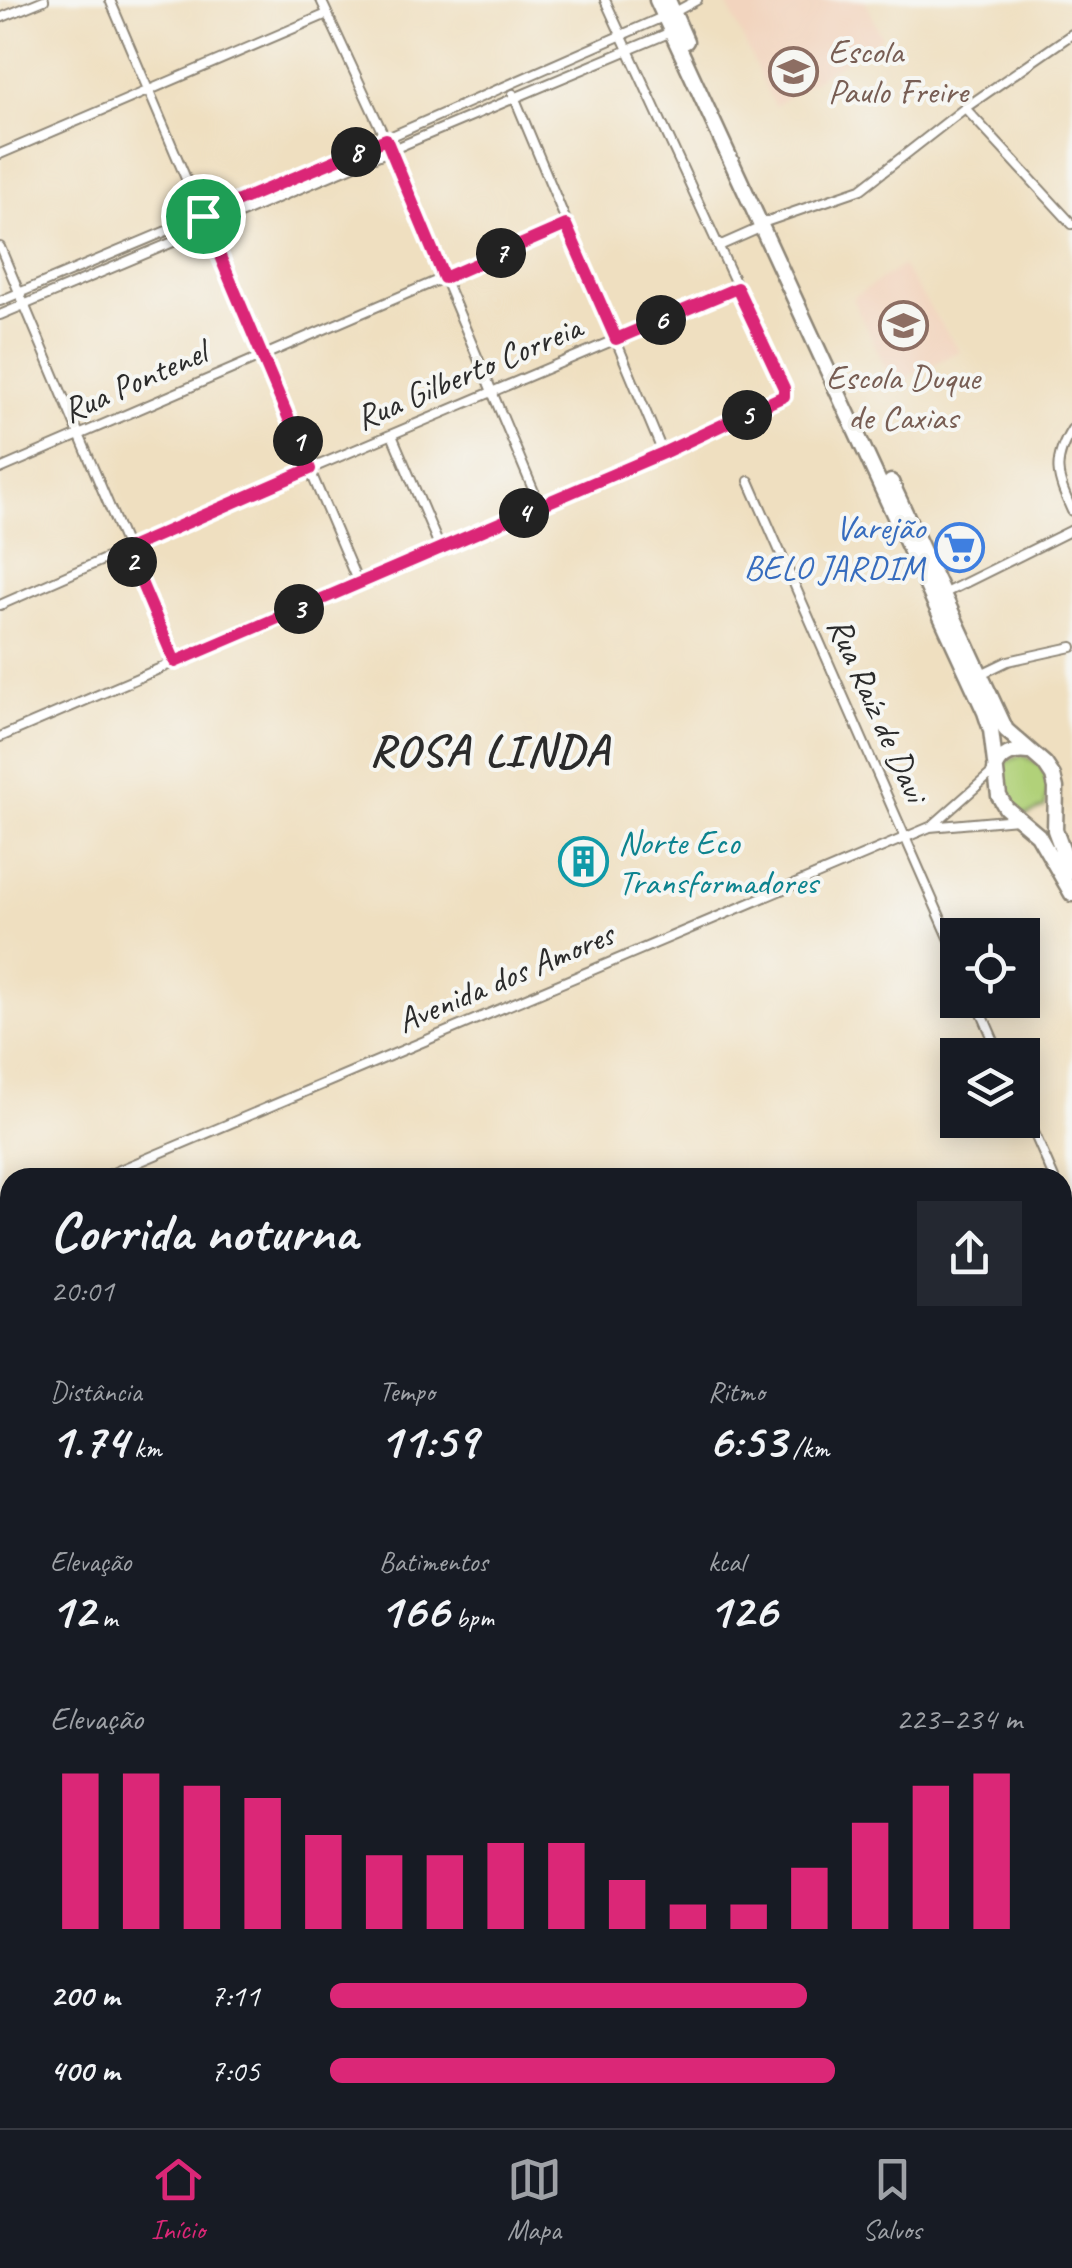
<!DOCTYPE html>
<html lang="pt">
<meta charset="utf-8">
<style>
body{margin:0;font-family:Caveat,sans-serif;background:#242831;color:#f1f3f6;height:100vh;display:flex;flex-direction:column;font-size:38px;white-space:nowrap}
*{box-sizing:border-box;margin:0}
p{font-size:32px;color:#9ea1a6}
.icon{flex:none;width:55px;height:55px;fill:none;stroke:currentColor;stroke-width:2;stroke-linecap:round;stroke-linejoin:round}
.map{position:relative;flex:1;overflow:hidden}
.details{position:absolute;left:0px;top:1168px;width:1072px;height:962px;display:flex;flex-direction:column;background:#171b24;border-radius:30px 30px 0 0;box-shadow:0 5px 25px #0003}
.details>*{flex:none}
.controls{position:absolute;left:940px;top:918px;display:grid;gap:20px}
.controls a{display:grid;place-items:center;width:100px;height:100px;border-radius:0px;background:#171b24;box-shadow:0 5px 25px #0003;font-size:50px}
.pin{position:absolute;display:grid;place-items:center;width:85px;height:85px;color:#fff;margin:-42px;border:5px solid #fff;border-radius:50%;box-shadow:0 2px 10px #0007}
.km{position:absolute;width:50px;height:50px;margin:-25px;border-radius:50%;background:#222;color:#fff;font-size:28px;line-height:50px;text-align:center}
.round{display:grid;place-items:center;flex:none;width:105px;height:105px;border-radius:0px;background:#242831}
.summary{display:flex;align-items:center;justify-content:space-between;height:170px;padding:0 50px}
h1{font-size:55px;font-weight:700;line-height:75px}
.stats{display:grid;grid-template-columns:repeat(3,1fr);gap:15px;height:170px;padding:10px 50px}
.stats div{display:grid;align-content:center}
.stats b{font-size:50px;font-weight:700}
.stats small{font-size:28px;font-weight:400}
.stats p{font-size:28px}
.chart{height:280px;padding:20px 50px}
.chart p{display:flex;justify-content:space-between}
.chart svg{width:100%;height:180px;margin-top:10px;stroke:#db2777;stroke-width:6}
ul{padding:0 50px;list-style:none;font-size:32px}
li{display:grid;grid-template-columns:160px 120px 1fr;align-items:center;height:75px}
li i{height:25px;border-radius:12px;background:#db2777}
.tab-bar{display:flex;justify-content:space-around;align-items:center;height:140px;border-top:2px solid #363941;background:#171b24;font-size:28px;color:#9ea1a6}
.tab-bar a{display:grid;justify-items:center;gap:5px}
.tab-bar .on{color:#db2777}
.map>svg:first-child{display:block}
</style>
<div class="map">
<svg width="1072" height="2128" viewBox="0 0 1072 2128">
<rect width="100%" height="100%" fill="#f6f6f2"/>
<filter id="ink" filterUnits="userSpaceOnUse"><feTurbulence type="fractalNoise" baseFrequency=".01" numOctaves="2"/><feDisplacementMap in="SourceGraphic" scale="20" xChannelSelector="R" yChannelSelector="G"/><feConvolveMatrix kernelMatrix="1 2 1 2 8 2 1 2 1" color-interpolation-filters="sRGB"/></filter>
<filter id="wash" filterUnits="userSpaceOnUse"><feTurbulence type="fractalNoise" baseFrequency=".0048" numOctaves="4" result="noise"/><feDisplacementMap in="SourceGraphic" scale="40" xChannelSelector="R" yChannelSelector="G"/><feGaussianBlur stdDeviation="2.25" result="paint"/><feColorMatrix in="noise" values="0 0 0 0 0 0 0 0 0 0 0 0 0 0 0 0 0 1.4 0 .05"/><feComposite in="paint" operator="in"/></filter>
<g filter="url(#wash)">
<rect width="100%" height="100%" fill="#efdfc0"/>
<path fill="#f2d4be" d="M725,0h140l17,37 -108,69z
M902,266l57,85 -65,34 -42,-87z"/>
<path fill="#b1d179" stroke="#6e7e52" stroke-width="2.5" d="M1022,755l19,10 8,19 -4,23 -18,8c-21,-7 -27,-25 -29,-45l7,-8z"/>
</g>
<g filter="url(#ink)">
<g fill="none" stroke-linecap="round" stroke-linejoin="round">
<defs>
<path id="street" d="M110,0l248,583
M321,0l69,149 150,357
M673,13l24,-13
M0,18l44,-18
M513,94l150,359
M965,108l107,116
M0,154l327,-140
M768,221l93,-32 104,-81 107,-74
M719,246l43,-19
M0,247l175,415
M0,301l385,-162 280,-123
M0,315l671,-283
M1072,429c-21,34 -15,48 0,82
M392,435l48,113
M0,469l566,-244
M749,481l209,477
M943,594l129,-64
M0,605l310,-136 427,-181
M981,674l27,-13 64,-14
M0,737l663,-284 121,-57v-8l-179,-388
M933,825l61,-54
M976,1000l24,55
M1022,1105l32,73
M101,1178l829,-351 87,-8
M1062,1196l10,21
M0,1220l10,-5
M1062,1265l10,-4
M0,1556l10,22
M1062,1984l10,-5
M262,2120l4,8
M902,2120l4,8
M979,2120l4,8
M201,2128l15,-8"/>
<path id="highway" d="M657,0l328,712 6,18 8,66 7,12 32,27 34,59
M668,0l18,41
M891,482l115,248 39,34 8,12 3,12 -1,42 15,41
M995,770c5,-15 18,-20 33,-18"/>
</defs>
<use href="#street" stroke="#8d8576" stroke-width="12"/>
<use href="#highway" stroke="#8d8576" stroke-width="19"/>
<use href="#street" stroke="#fff" stroke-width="8"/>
<use href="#highway" stroke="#fff" stroke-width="14"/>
</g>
</g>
<g fill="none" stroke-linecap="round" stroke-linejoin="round" filter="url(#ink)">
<defs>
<path id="route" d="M386,139l58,139 122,-53 50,114 121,-51 47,100v8l-121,57 -488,209 -48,-113 183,-80 -107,-253z"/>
</defs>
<use href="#route" stroke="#fff" stroke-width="20"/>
<use href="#route" stroke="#db2777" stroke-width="12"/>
</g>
<defs>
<symbol id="school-ring" viewBox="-11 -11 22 22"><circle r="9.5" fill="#f6f6f2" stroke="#8d6e63" stroke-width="1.5"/><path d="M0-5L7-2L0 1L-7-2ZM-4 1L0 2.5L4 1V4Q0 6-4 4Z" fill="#8d6e63"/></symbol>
<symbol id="supermarket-ring" viewBox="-11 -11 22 22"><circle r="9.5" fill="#f6f6f2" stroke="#3f7fe0" stroke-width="1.5"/><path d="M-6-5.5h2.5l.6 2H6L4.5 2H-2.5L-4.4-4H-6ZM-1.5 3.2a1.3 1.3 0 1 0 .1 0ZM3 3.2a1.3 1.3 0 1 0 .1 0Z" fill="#3f7fe0"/></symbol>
<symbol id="building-ring" viewBox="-11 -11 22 22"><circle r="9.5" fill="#f6f6f2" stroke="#0f9aa8" stroke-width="1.5"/><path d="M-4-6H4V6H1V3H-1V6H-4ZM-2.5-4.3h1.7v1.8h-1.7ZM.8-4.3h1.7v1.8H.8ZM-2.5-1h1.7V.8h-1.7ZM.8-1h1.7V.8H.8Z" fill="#0f9aa8"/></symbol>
</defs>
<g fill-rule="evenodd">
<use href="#school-ring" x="766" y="44" width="55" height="55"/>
<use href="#school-ring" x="876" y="298" width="55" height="55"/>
<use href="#supermarket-ring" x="932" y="520" width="55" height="55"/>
<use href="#building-ring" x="556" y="834" width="55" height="55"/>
</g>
<g text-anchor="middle" stroke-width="8" stroke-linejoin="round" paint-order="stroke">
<g font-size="35" fill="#785e54" stroke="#f6f6f2" text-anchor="start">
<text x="828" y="63">Escola<tspan x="828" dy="40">Paulo Freire</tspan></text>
<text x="903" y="389" text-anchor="middle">Escola Duque<tspan x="903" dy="40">de Caxias</tspan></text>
</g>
<g font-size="35" fill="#2b2b2b" stroke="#f6f6f2">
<text transform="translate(468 372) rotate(-23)" y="12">Rua Gilberto Correia</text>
<text transform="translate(134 381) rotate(-24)" y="12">Rua Pontenel</text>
<text transform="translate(878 709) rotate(66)" y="12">Rua Raíz de Davi</text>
<text transform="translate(505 977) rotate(-23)" y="12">Avenida dos Amores</text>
</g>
<g font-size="35" fill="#366cbe" stroke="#f6f6f2" text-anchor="end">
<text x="925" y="539">Varejão<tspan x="925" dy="40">BELO JARDIM</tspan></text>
</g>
<g font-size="35" fill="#0d838f" stroke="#f6f6f2" text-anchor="start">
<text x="618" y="854">Norte Eco<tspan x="618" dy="40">Transformadores</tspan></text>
</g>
<g font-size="45" font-weight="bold" letter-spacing="2.5" fill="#2b2b2b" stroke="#f6f6f2">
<text x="490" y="765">ROSA LINDA</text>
</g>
</g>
</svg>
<div class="controls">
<a><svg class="icon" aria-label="locate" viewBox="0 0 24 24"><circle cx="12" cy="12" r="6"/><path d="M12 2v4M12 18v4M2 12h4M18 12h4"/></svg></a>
<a><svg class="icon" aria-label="layers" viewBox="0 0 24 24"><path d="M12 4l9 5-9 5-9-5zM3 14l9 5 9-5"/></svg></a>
</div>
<div class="pin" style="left:203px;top:216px;background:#1e9e55"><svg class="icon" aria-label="arrive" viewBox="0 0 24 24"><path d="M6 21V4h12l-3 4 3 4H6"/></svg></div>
<b class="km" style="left:298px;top:441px">1</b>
<b class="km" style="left:132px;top:562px">2</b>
<b class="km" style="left:299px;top:609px">3</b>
<b class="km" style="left:524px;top:513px">4</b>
<b class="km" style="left:747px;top:415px">5</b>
<b class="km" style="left:661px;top:320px">6</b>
<b class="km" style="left:501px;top:253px">7</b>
<b class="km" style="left:356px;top:152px">8</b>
<section class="details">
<div class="summary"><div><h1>Corrida noturna</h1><p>20:01</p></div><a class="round"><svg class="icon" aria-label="share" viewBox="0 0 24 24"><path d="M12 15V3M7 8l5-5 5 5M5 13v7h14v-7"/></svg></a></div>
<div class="stats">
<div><p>Distância</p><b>1.74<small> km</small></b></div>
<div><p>Tempo</p><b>11:59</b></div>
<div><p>Ritmo</p><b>6:53<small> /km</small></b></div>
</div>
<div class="stats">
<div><p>Elevação</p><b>12<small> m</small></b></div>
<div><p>Batimentos</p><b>166<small> bpm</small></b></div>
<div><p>kcal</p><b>126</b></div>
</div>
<div class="chart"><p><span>Elevação</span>223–234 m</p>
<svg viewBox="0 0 160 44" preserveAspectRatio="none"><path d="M5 44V6M15 44V6M25 44V9M35 44V12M45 44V21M55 44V26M65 44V26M75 44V23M85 44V23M95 44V32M105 44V38M115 44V38M125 44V29M135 44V18M145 44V9M155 44V6"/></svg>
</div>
<ul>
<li><b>200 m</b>7:11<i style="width:69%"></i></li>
<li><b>400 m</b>7:05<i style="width:73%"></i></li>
</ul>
</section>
</div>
<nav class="tab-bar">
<a class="on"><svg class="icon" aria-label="home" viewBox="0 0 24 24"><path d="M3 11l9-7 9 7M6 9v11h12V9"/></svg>Início</a>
<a><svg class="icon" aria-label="map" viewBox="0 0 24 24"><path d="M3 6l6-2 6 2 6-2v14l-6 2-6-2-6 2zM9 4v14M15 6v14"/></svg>Mapa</a>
<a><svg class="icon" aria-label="saved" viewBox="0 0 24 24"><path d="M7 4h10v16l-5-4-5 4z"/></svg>Salvos</a>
</nav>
